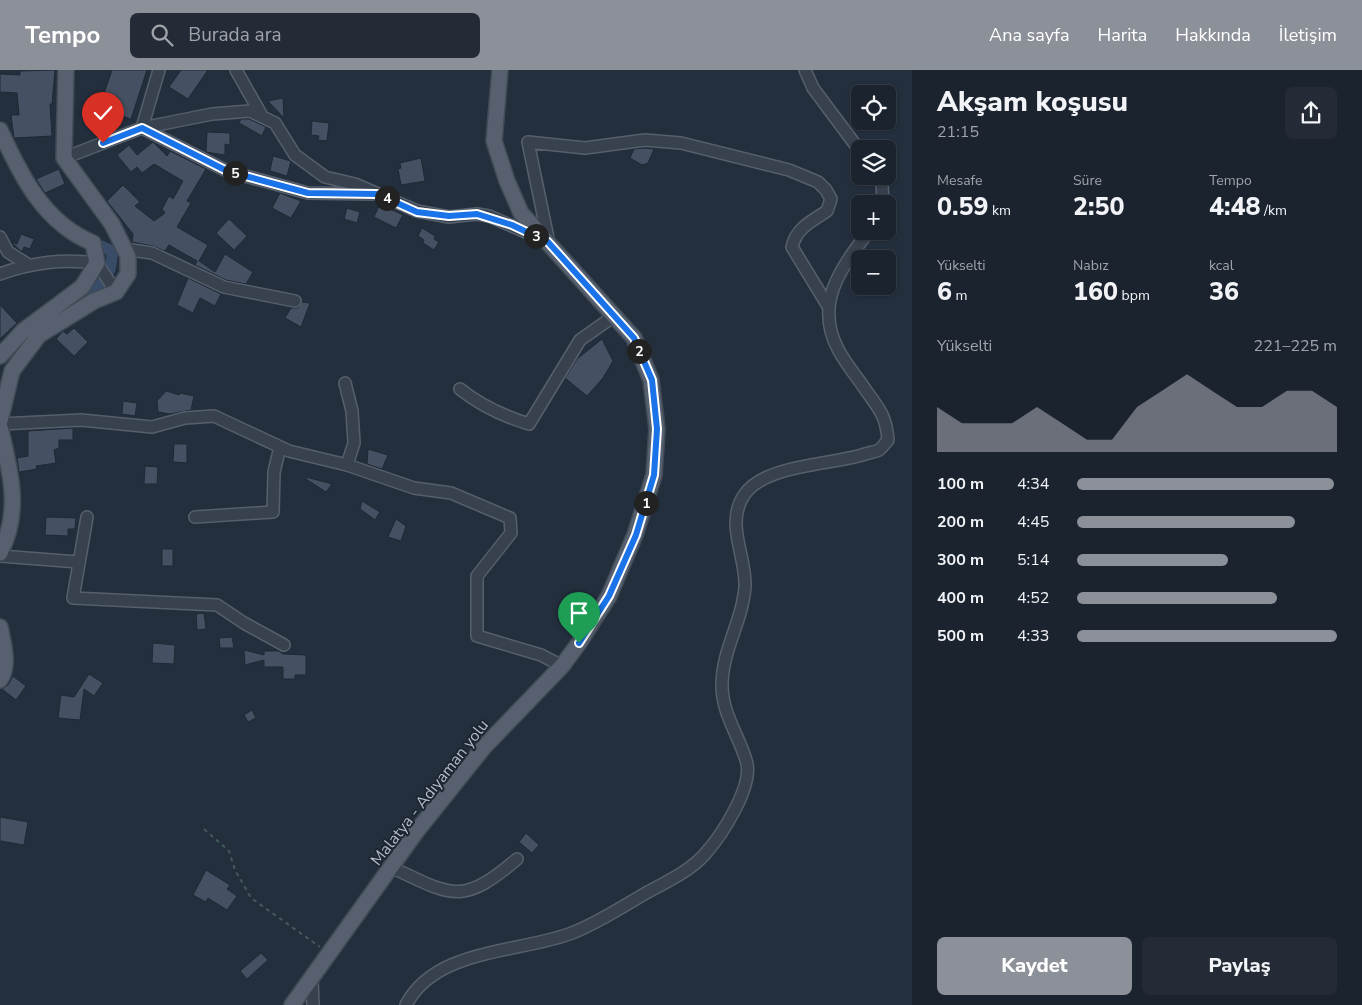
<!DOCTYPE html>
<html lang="tr">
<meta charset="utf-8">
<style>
body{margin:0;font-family:"Nunito Sans",sans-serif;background:#242b36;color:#f1f3f6;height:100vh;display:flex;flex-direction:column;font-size:19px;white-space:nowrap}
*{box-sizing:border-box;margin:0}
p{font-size:16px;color:#a0a4aa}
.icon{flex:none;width:28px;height:28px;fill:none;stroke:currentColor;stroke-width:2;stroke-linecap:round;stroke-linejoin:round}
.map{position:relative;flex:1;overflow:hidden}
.side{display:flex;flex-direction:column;background:#1b232e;width:450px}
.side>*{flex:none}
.controls{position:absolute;left:851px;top:15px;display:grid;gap:10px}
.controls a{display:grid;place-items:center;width:45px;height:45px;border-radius:8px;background:#1b232e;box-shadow:0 1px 4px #0004,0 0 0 1px #39404a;font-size:25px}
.pin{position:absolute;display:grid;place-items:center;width:42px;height:42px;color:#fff;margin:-51px -21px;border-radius:50% 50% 50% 0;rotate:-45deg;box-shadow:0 0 5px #0007}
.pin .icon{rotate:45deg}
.km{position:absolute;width:25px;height:25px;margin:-12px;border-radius:50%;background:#222;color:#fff;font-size:14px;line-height:25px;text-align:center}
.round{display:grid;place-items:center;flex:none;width:52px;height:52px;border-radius:8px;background:#242b36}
.overview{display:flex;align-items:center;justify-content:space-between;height:85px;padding:0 25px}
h1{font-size:28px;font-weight:800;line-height:38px}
.metrics{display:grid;grid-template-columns:repeat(3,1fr);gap:8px;height:85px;padding:5px 25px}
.metrics div{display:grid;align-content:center}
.metrics b{font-size:25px;font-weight:800}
.metrics small{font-size:14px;font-weight:400}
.metrics p{font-size:14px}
.chart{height:140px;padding:10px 25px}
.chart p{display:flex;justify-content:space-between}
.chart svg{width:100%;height:90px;margin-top:5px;fill:#8c9099;opacity:.7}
.action{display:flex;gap:10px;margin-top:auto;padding:10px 25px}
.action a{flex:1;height:58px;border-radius:8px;background:#8c9099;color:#fff;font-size:20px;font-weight:800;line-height:58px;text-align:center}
.action a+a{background:#242b36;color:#f1f3f6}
ul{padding:0 25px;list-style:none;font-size:16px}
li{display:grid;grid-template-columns:80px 60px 1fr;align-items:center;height:38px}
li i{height:12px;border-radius:6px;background:#8c9099}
header{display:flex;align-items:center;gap:30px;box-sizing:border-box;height:70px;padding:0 25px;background:#8c9099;color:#fff}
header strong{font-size:24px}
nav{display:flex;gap:28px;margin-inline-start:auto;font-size:18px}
.search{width:350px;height:45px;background:#242b36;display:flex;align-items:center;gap:12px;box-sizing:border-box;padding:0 18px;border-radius:8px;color:#a0a4aa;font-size:19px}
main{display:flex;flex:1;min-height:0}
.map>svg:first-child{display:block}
</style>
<header>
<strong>Tempo</strong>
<div class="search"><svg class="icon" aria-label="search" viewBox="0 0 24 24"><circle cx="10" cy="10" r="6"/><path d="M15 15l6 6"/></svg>Burada ara</div>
<nav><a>Ana sayfa</a><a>Harita</a><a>Hakkında</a><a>İletişim</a></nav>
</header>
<main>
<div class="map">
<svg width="912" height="935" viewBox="0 0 912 935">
<rect width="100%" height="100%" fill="#242f3e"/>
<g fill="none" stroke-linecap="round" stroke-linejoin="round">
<path stroke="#394c67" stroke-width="11" d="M79,231c21,-15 34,-22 33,-50l-24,-11"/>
</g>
<path fill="#455162" stroke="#1f2835" d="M55,0l-3,34h-2l2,32 -38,2 -3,-23h8l-2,-22 -17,-1v-18l20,1v-4z
M112,0h35l-16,49 -32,-11z
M181,0h27l-20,29 -19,-12z
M283,28l1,20 -16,-17z
M241,49h8l17,8 -4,9 -23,-13z
M312,51l17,2 -2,18 -9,-1 1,-4 -8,-1z
M207,62l23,1v12l-5,-1v11l-19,-3z
M153,72l14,14 3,-5 36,18 -19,32 4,2 -14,24 31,18 -9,16 16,11 10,-18 28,18 -7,12 -20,-4 -31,-15 2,-4 -28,-16 -4,6 -12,-5 -21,-4 1,-8 -26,-33 16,-16 17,17 -5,4 19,15 11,-8 -3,-4 7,-13 4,3 10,-18 -29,-17 -12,9 -5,-6 -6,5 -14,-17 12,-10 8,10z
M645,78l9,1 -6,14 -6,2 -12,-7 4,-9z
M273,86l18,5 -4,15 -17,-5z
M421,88l4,23 -24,4 -3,-16 3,-1 -1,-5z
M59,99l6,15 -20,9 -9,-14z
M280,123l21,8 -10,17 -19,-10z
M380,134l23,11 -7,13 -22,-11z
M347,138l13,4 -3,11 -13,-4z
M229,149l18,17 -13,14 -18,-17z
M422,158l13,8 -1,3 5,3 -5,8 -11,-7 1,-3 -6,-4z
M21,164l13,5 -4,10 -6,-2 -2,5 -11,-10 6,2z
M188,208l33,16 -6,12 -15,-8 -7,15 -16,-8z
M302,232l8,1 -9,24 -16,-9 6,-10h7z
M0,235l17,18 -17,16z
M74,258l14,14 -14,14 -18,-17 7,-8 4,3z
M602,269l11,22 -10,17 -16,18 -22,-18 12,-19z
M166,321l13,4 1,-2 14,3 -3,14 -21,4 -12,-2 -1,-11z
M123,331l14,2 -2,13 -13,-2z
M73,358v12h-14v8l-5,2 2,13 -20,3 1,3 -18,3 -2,-14 11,-2v-25z
M174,374h13v19l-14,-1z
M368,379l20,6 -6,14 -15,-5z
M145,396l13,1 -1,17h-13z
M306,407l26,7 -6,8 -20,-13z
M362,431l18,11 -5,8 -15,-11z
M46,447l30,1 -1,11h-7v7l-23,-1z
M396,449l10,7 -5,15 -13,-4z
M162,479h11v17h-11z
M204,543l2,16 -9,1 -1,-16z
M232,567l2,11h-14l-1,-10z
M153,573l22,2 -1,19 -22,-1z
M244,580l20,5v-4h15l4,3 23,1v20h-11v4h-12v-12h-19v-7l-19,5z
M89,604l14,9 -9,13 -10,-7 -4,31 -22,-2 3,-23 13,2z
M13,606l13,10 -10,14 -14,-11 6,-4z
M252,640l4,8 -8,4 -4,-7z
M0,747l28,5 -4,23 -24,-4z
M526,763l13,12 -7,8 -13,-11z
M206,800l24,15 -3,4 10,7 -10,14 -19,-12 -2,4 -13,-7z
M261,883l7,7 -21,19 -7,-8z"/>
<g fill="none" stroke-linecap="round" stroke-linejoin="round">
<defs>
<path id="minor" d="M236,0l26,46
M805,0l8,18 47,63
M142,58l85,43 81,22 64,1
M142,58l17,-58
M64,88l78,-30 70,-14 38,-3 25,12 20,32 30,22 30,7 62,27 32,6 28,-3 12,2 53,23
M878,106l4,7 1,21
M0,167l8,15 19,12
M549,173l-21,-101 57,6 60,-8 36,3 108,27 29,12 8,8 5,9 -4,12c-15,10 -31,17 -35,36l36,59
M125,179l27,4 72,34 71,14
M0,204c33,-12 62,-15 97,-11l19,29
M345,313l7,28 2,32 -7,22
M460,319c21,17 43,27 69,35l51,-84 34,-24
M0,354l81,-4 71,7 33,-9 29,-2 75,35 58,14 67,23 37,5 59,25 1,15 -34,43v60l64,19 21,11
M87,447l-14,81 144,7 27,18 40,22
M195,447l78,-5 1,-40 6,-25
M0,486l78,6
M391,797c61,29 71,39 126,-8
M312,909l1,26
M406,935c29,-57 114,-52 166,-72 26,-10 50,-26 74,-40 20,-11 43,-21 59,-39 16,-18 50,-69 41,-94 -8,-26 -24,-47 -24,-75 0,-35 21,-65 23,-99 1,-31 -20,-62 -1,-91 20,-30 84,-30 118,-40 5,-2 13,-3 17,-5 3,-2 6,-7 9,-10 -2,-25 -9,-31 -23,-51 -8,-12 -19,-25 -26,-38 -26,-47 2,-83 30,-120"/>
<path id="major" d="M0,60c21,46 44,93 93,113l4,20 -15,24 -59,44 -23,25
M0,351l12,-50 27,-36 55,-34 22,-9 12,-18v-18l-16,-32 -48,-66 2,-88
M0,357c10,43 22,84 0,126
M0,557c3,15 10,39 0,53
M292,935l124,-173 68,-85 78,-81 17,-23 30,-47 26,-61 19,-60 3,-46 -6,-49 -17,-42 -113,-125 -14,-32 -13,-40 6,-71"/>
</defs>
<use href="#minor" stroke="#565f6c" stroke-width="14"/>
<use href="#major" stroke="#414a57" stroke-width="18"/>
<path stroke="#44595c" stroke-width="2" stroke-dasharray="4 4" stroke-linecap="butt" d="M204,759l25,22 6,19 16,28 69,49"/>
<use href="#minor" stroke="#38414e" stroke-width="11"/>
<use href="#major" stroke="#56606e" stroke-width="15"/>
</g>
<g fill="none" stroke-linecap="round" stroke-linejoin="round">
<defs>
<path id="route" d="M103,73l39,-15 85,43 81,22 69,1 40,18 32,4 28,-2 35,11 36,17 86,96 18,42 5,49 -3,46 -18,60 -27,61 -30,47"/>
</defs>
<use href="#route" stroke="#fff" stroke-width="10"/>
<use href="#route" stroke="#1a73e8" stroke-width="6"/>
</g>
<g text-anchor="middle" stroke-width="4" stroke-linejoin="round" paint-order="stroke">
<g font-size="16" fill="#b4bcc9" stroke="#1d2633">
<text transform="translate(429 722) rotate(-52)" y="6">Malatya - Adıyaman yolu</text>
</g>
</g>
</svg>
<div class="controls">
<a><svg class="icon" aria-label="locate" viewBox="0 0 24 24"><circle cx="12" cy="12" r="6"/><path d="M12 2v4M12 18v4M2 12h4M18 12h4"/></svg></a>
<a><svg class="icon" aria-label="layers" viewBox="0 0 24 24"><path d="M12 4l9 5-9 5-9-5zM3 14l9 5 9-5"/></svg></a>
<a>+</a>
<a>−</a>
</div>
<div class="pin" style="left:579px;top:573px;background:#1e9e55"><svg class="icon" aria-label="arrive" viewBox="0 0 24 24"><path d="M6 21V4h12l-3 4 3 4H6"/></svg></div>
<div class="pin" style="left:103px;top:73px;background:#d93025"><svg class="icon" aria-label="check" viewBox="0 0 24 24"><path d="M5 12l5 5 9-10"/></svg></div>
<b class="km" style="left:646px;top:433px">1</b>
<b class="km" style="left:639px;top:281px">2</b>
<b class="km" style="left:536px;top:166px">3</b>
<b class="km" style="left:387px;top:128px">4</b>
<b class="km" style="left:235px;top:103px">5</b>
</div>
<section class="side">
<div class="overview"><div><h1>Akşam koşusu</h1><p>21:15</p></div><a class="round"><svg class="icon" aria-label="share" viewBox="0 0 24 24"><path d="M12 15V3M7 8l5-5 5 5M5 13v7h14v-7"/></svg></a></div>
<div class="metrics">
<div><p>Mesafe</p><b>0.59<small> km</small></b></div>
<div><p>Süre</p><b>2:50</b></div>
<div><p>Tempo</p><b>4:48<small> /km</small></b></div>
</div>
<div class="metrics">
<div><p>Yükselti</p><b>6<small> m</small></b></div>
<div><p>Nabız</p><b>160<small> bpm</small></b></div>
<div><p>kcal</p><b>36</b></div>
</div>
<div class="chart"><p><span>Yükselti</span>221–225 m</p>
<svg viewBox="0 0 160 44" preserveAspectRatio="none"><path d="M0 44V22L10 30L20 30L30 30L40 22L50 30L60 38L70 38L80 22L90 14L100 6L110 14L120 22L130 22L140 14L150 14L160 22V44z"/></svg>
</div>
<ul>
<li><b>100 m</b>4:34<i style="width:99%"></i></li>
<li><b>200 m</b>4:45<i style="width:84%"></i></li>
<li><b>300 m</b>5:14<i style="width:58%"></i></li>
<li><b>400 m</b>4:52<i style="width:77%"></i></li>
<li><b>500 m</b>4:33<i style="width:100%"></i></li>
</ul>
<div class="action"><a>Kaydet</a><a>Paylaş</a></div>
</section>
</main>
